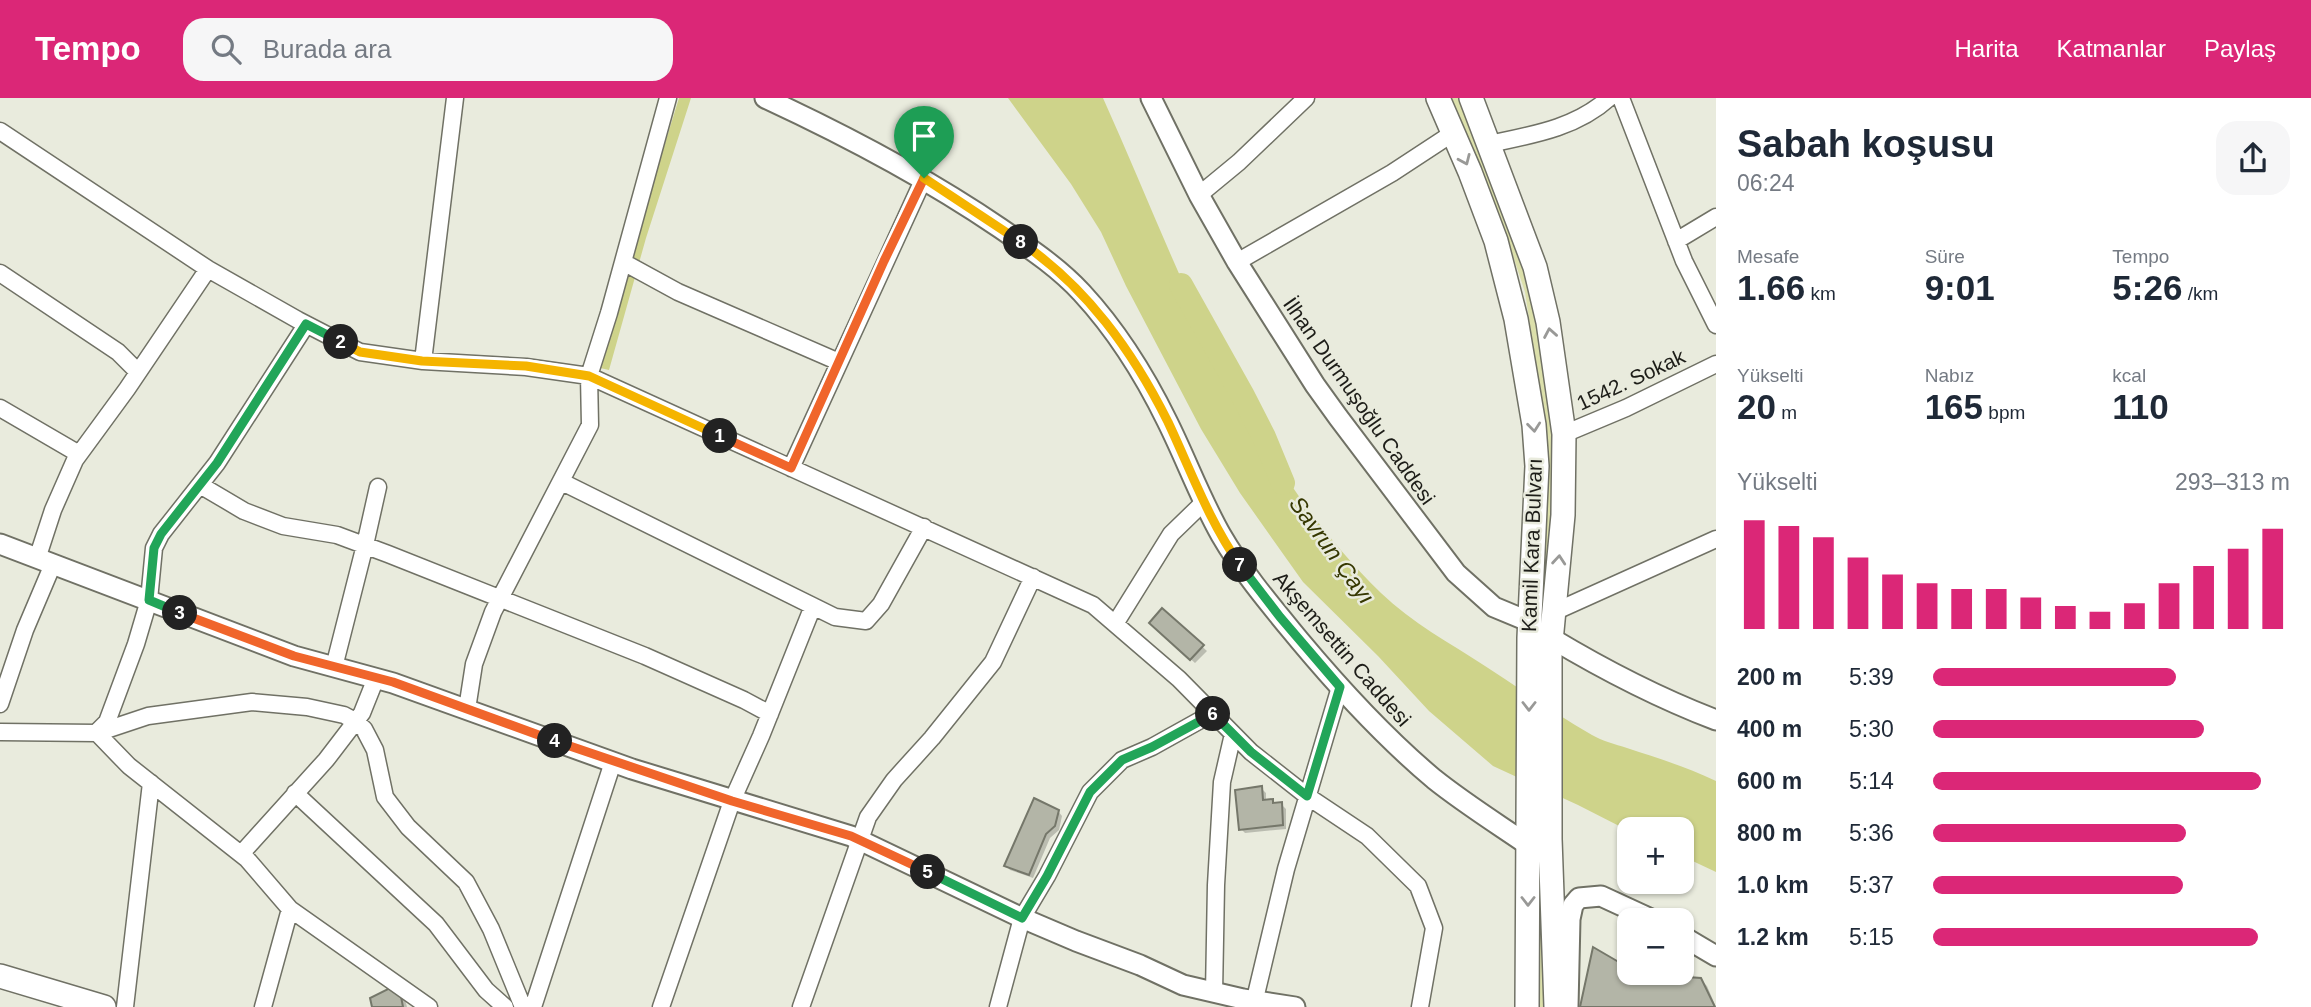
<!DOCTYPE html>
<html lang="tr">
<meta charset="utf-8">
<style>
body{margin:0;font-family:Arial,sans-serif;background:#f6f6f7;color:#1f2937;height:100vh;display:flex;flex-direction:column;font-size:26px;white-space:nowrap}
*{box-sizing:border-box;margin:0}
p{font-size:23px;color:#747a83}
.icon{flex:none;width:38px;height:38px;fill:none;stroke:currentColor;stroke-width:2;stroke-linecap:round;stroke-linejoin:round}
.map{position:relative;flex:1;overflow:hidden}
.drawer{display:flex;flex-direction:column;background:#fff;width:595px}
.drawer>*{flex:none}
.controls{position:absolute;left:1617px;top:719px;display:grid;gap:14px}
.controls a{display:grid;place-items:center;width:77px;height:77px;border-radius:14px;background:#fff;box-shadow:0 2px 5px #0004;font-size:35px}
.pin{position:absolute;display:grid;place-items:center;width:60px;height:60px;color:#fff;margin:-72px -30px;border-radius:50% 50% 50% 0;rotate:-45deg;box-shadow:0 0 7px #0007}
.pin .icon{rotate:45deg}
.km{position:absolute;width:35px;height:35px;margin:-18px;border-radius:50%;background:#222;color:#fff;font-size:19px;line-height:35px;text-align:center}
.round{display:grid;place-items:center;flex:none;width:74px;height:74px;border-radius:21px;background:#f6f6f7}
.head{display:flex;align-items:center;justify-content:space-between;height:119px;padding:0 21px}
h1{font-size:38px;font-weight:600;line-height:52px}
.metrics{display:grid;grid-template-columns:repeat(3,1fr);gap:10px;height:119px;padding:7px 21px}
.metrics div{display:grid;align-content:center}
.metrics b{font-size:35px;font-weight:600}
.metrics small{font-size:19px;font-weight:400}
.metrics p{font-size:19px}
.chart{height:196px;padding:14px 21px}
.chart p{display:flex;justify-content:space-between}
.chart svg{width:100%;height:126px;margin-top:7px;stroke:#db2777;stroke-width:6}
ul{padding:0 21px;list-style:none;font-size:23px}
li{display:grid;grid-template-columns:112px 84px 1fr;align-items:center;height:52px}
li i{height:18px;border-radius:9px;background:#db2777}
header{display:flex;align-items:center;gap:42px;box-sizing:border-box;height:98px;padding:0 35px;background:#db2777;color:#fff}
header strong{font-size:33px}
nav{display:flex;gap:38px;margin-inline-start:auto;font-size:24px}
.search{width:490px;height:63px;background:#f6f6f7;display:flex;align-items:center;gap:18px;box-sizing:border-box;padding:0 24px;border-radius:21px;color:#747a83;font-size:26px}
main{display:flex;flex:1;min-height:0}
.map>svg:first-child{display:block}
</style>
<header>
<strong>Tempo</strong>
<div class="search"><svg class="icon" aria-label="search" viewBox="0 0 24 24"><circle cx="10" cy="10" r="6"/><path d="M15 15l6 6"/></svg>Burada ara</div>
<nav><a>Harita</a><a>Katmanlar</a><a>Paylaş</a></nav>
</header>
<main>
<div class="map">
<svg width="1716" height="909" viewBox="0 0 1716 909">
<rect width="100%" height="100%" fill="#e9ebdd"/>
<path fill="#dce0ab" d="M1451,0h9l61,156 20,82 11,81 2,45 -7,127h-6l4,-163 -20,-134 -23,-69z
M1540,775l5,134h-8z"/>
<path fill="#ced38a" d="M679,0h12l-45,140 -37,132 -13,-3z
M1008,0h95c78,173 139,360 278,495 31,30 69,50 104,73 36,23 70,48 107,69 10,6 23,9 35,13 30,10 60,19 89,33v91l-34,-16v-26h-53v1l-51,-26 -85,-39 -64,-55 -51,-55 -75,-74 -63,-89 -39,-64 -75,-143 -25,-54 -30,-48z"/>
<path fill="#0003" d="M1162,512l45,41 -12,12 -44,-40z
M1261,690l5,5v9l15,2 5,5v20l-41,4 -4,-4z
M1058,713l4,5 -3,14 -9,8 -17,40 -23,-8 -4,-4z
M1594,852l35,20v3l71,6 7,7 9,21h-134z
M399,895l6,6 2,8h-33z"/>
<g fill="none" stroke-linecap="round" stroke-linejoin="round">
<path stroke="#ced38a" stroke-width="24" d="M1181,187l61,109 22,43 19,46"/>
</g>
<path fill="#b3b5a7" stroke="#75776a" stroke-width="2" d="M1162,510l42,37 -14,15 -41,-37z
M1262,688l1,14 10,-1v4l9,-1 1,23 -44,5 -4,-40z
M1034,700l25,12 -4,16 -9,8 -17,41 -25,-9z
M1593,849l36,21v5l72,5 14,29h-135z
M392,889l8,4 3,16h-31l-2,-9z"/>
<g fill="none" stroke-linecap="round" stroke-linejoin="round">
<defs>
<path id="minor" d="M1621,0l63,163 32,64
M0,33l208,138 90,51 62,32 63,9 103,6 63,9 504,229 86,74 72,73 56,44 60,40 51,50 16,42 -14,79
M1489,46c43,-9 87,-16 120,-46
M1199,97l40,-33 67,-64
M1676,143l40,-24
M623,164l55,30 161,70
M1237,164l155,-89 61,-40
M0,175l118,79 20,20
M423,263l32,-263
M0,310l79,46
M1564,336l62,-26 90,-44
M791,370l133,-290
M562,384l273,135 31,4 15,-17 43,-77
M200,387l44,26 39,15 54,9 51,19 257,102 99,44 26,14
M37,461l16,-49 22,-50 52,-71 81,-120
M1554,514l162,-73
M1115,526l56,-90 32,-31
M334,569l31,-122 13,-58
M0,606l25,-74 28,-66
M467,611l7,-45 19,-52 97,-187 -1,-49 20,-63 59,-215
M98,633l9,-9 29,-78 13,-44 5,-52 7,-14 56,-71 89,-138
M0,634l97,1 51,-17 104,-14 55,5 37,8 11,6 9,8 11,21 10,47 23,30 58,55 25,47 32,78
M97,635l32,33 118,93 43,50 139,98
M295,695l141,131 50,66 19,17
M241,756l85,-94 36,-47 14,-35
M1214,895l2,-108 6,-103 11,-48
M125,909l26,-224
M263,909l27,-98
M533,909l80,-245
M661,909l71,-206 29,-65 52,-130
M801,909l67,-190 26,-37 38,-42 61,-76 40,-85
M998,909l24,-89 25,-42 43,-84 32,-32 30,-13 61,-34
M1253,909l33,-138 54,-182"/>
<path id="tertiary" d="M765,0c82,38 160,79 235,130 29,20 58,39 82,65 35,38 62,81 85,128 19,38 33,77 54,114 22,38 51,72 79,106 41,49 84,96 134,138 30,24 62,44 94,66
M1151,0l48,97 38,67 78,123 23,32 118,156 38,34 36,15
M0,446l294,112 99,27 239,86 219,67 171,82 54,23 64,24 43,20 60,14 52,8
M1551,540c55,33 105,59 165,82
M1682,838l34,20
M1568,909l2,-88 3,-14 6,-7 22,-2 52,24"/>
<path id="secondary" d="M1438,0l32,74 26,69 20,78 18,106 3,41 -8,172 -2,369
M1471,0l64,169 13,55 16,112 -1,81 -13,137v187l6,168
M0,878l104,31"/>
</defs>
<use href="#minor" stroke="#707165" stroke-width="19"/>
<use href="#tertiary" stroke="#707165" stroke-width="23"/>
<use href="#secondary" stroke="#707165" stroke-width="26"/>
<use href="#minor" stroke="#fff" stroke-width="16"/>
<use href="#tertiary" stroke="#fff" stroke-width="19"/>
<use href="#secondary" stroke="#fff" stroke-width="23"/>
</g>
<defs><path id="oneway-chevron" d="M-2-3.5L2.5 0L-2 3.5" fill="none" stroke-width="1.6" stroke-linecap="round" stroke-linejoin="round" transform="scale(1.75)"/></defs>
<g stroke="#999997">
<use href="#oneway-chevron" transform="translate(1465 62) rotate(66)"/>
<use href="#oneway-chevron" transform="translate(1550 235) rotate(-100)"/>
<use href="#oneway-chevron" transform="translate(1534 329) rotate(84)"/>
<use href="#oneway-chevron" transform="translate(1559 462) rotate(-85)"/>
<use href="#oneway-chevron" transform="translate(1529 608) rotate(90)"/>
<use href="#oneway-chevron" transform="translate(1528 803) rotate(90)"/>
</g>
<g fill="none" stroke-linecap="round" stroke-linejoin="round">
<defs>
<path id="split-1" d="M720,338l71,32 93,-207 40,-83"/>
<path id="split-2" d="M341,244l19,10 62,9 104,5 63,10 131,60"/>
<path id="split-3" d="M180,515l-31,-13 5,-52 7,-14 56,-71 89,-139 35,18"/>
<path id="split-4" d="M180,515l114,43 99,26 162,59"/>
<path id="split-5" d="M555,643l177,60 119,35 77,36"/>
<path id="split-6" d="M928,774l94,46 25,-42 43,-84 32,-32 30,-13 61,-33"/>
<path id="split-7" d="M1213,616l38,38 56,44 33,-109 -60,-70 -40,-52"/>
<path id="split-8" d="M1021,144c66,46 111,108 147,180 23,49 41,99 72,143"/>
<path id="split-9" d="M924,80l97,64"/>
</defs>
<use href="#split-1" stroke="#fff" stroke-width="14"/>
<use href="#split-2" stroke="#fff" stroke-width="14"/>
<use href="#split-3" stroke="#fff" stroke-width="14"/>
<use href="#split-4" stroke="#fff" stroke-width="14"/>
<use href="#split-5" stroke="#fff" stroke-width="14"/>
<use href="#split-6" stroke="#fff" stroke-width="14"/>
<use href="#split-7" stroke="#fff" stroke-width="14"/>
<use href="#split-8" stroke="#fff" stroke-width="14"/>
<use href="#split-9" stroke="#fff" stroke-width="14"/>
<use href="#split-1" stroke="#f0652b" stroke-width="9"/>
<use href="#split-2" stroke="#f5b400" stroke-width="9"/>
<use href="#split-3" stroke="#22a559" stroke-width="9"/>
<use href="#split-4" stroke="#f0652b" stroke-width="9"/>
<use href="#split-5" stroke="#f0652b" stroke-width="9"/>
<use href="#split-6" stroke="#22a559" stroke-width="9"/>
<use href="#split-7" stroke="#22a559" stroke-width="9"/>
<use href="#split-8" stroke="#f5b400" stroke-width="9"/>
<use href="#split-9" stroke="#f5b400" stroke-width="9"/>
</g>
<g text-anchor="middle" stroke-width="5" stroke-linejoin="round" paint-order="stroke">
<g font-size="21" fill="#1d1d18" stroke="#e9ebdd">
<text transform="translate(1631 282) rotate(-25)" y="7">1542. Sokak</text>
<text transform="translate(1359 303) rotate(55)" y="7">İlhan Durmuşoğlu Caddesi</text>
<text transform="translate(1532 447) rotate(-88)" y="7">Kamil Kara Bulvarı</text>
<text transform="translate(1342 551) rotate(49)" y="7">Akşemsettin Caddesi</text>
</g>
<g font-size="23" font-style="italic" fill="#353700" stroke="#e9ebdd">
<text transform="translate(1332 452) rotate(54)" y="8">Savrun Çayı</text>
</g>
</g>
</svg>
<div class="controls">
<a>+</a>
<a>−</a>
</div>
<div class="pin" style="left:924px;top:80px;background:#1e9e55"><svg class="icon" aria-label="arrive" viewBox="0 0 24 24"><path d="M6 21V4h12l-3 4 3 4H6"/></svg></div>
<b class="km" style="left:720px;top:338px">1</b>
<b class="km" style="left:341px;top:244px">2</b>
<b class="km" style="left:180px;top:515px">3</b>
<b class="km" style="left:555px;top:643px">4</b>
<b class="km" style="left:928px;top:774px">5</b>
<b class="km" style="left:1213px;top:616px">6</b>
<b class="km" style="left:1240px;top:467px">7</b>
<b class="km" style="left:1021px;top:144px">8</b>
</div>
<section class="drawer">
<div class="head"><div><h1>Sabah koşusu</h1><p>06:24</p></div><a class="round"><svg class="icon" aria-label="share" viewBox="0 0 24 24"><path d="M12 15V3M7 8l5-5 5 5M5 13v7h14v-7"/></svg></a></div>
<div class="metrics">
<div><p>Mesafe</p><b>1.66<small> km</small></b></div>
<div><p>Süre</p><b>9:01</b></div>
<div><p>Tempo</p><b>5:26<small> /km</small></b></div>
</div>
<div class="metrics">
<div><p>Yükselti</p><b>20<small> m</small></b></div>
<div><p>Nabız</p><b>165<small> bpm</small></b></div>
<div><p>kcal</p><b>110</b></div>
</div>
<div class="chart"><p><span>Yükselti</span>293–313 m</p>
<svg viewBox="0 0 160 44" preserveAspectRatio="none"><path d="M5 44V6M15 44V8M25 44V12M35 44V19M45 44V25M55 44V28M65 44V30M75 44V30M85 44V33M95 44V36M105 44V38M115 44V35M125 44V28M135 44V22M145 44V16M155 44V9"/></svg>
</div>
<ul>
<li><b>200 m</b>5:39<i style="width:68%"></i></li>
<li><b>400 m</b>5:30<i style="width:76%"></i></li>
<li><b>600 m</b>5:14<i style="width:92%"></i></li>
<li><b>800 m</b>5:36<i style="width:71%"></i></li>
<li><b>1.0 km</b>5:37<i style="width:70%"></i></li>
<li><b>1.2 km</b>5:15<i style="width:91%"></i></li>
</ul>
</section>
</main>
